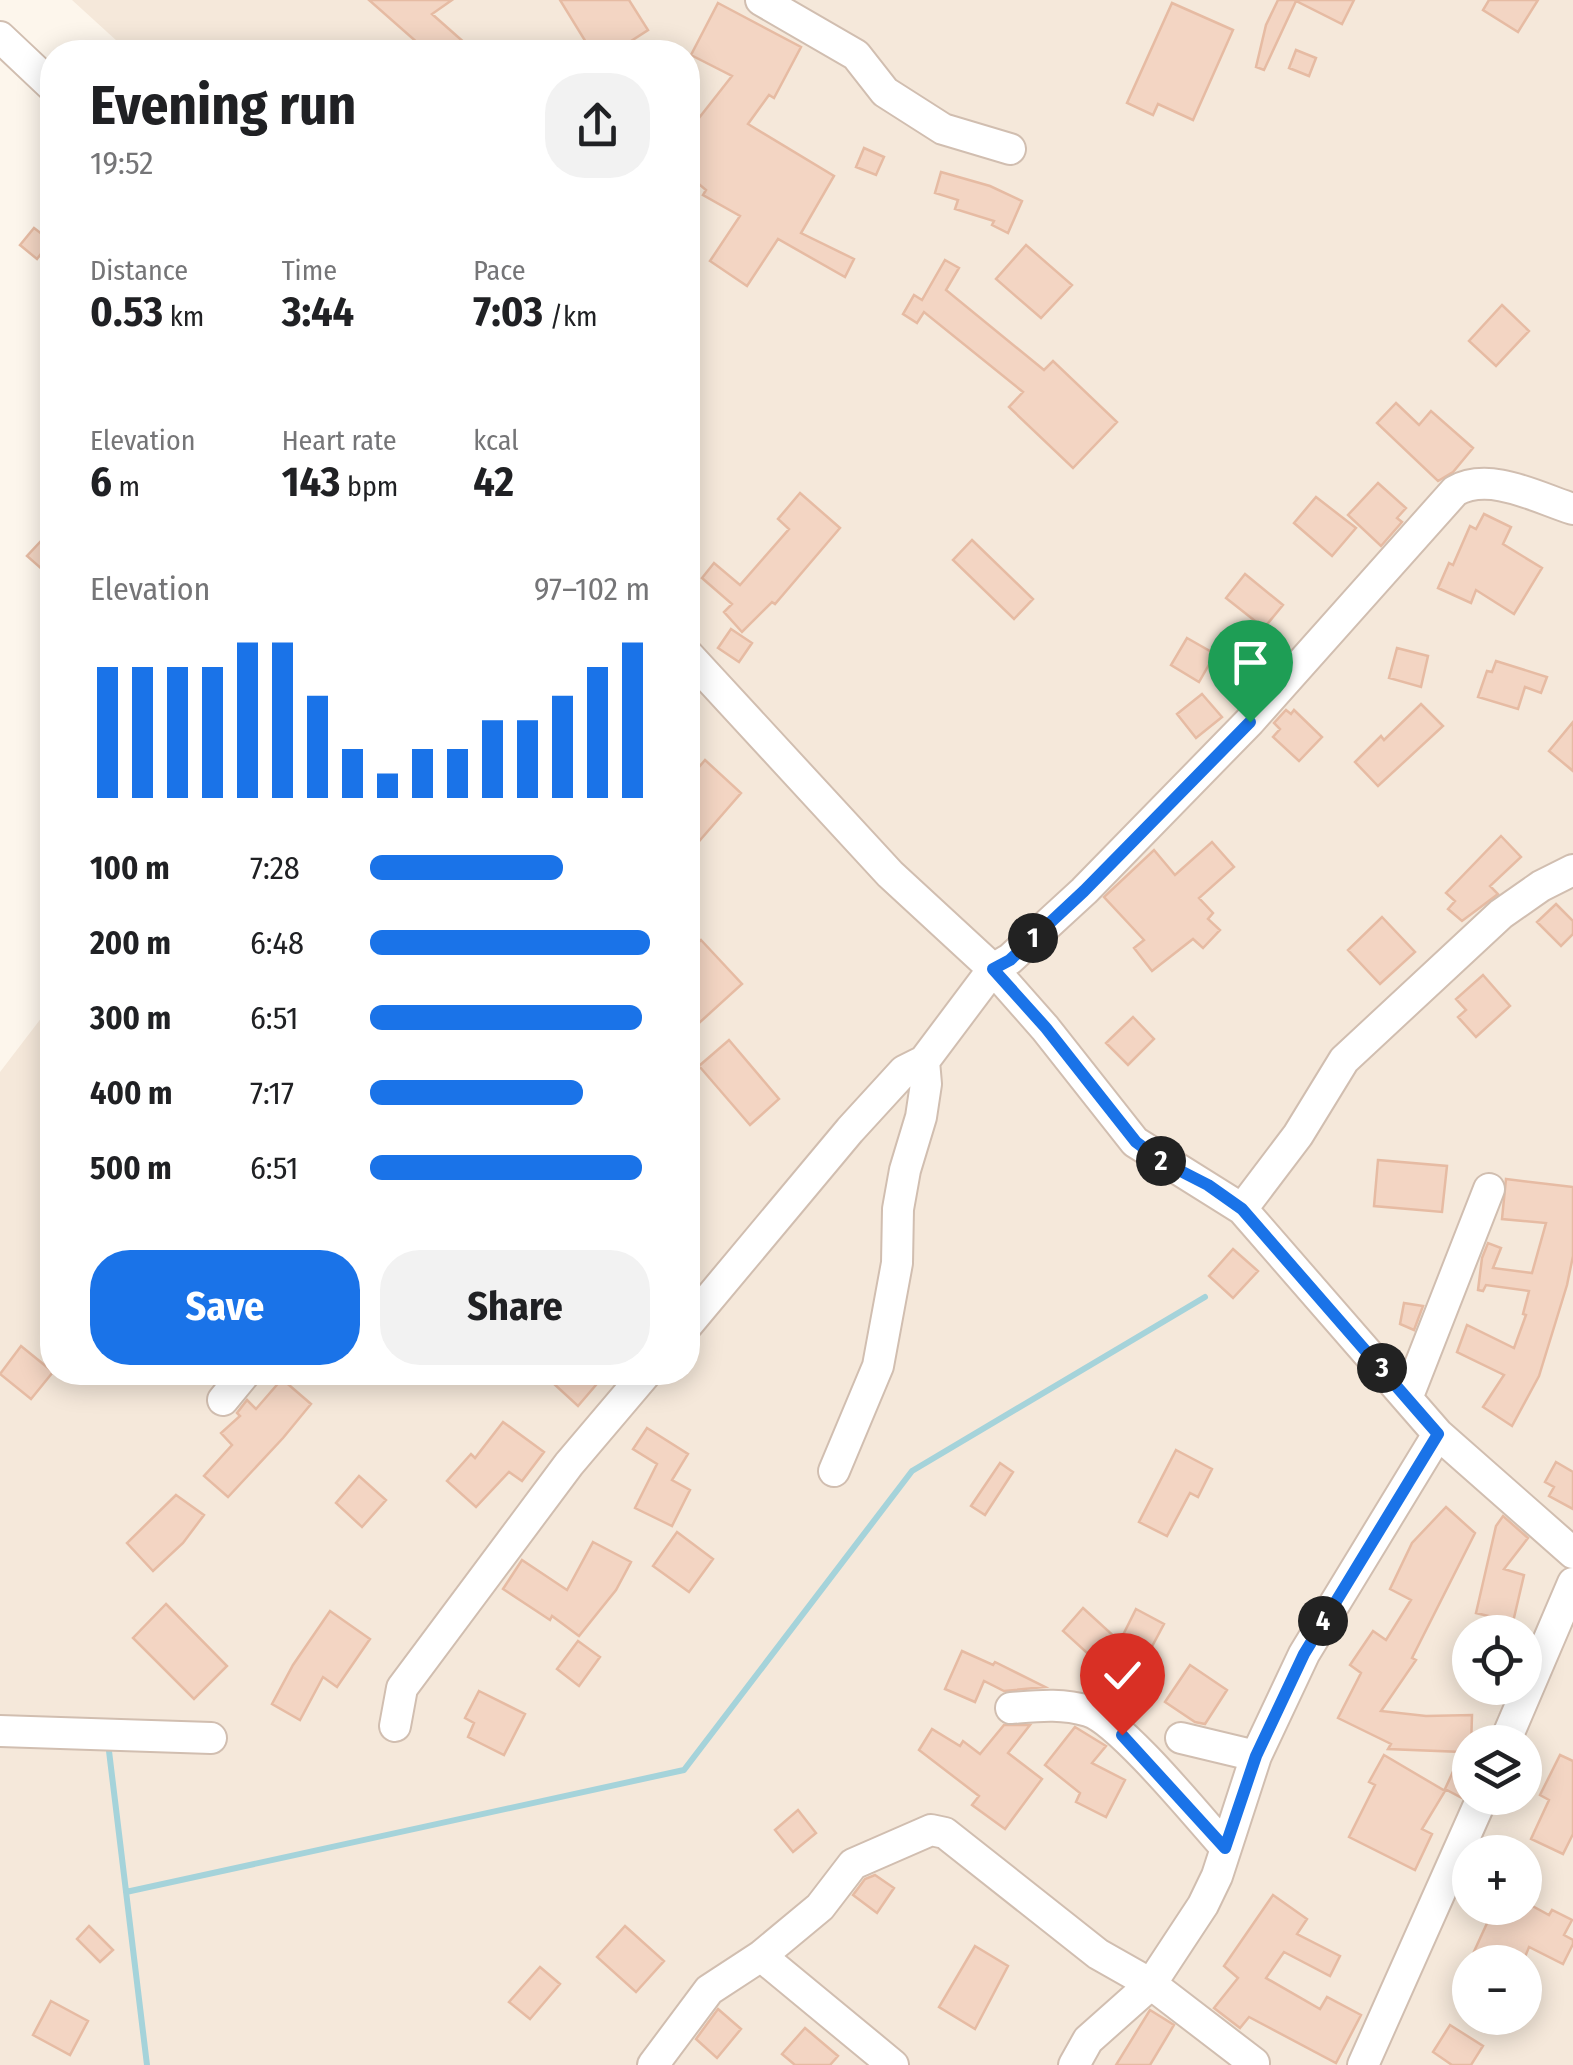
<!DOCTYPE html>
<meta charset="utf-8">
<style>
body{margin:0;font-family:"Fira Sans Condensed",sans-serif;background:#f2f2f2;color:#202124;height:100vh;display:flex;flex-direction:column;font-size:38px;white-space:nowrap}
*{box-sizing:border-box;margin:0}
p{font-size:32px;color:#757577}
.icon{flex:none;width:55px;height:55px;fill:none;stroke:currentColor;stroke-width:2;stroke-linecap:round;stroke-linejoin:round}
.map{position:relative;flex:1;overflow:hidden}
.side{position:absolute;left:40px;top:40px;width:660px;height:1345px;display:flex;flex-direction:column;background:#fff;border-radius:40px;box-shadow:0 5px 25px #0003}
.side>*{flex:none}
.tools{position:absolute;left:1452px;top:1615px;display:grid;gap:20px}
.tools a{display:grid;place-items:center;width:90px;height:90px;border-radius:50%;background:#fff;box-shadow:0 5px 25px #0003;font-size:50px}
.pin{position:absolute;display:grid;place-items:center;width:85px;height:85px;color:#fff;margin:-102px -42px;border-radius:50% 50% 50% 0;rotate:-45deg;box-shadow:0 0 10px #0007}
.pin .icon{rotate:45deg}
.km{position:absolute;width:50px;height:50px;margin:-25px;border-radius:50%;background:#222;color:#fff;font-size:28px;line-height:50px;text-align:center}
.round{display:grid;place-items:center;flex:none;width:105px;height:105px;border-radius:40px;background:#f2f2f2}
.summary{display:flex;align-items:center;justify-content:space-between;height:170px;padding:0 50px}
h1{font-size:55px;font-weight:700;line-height:75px}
.figures{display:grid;grid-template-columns:repeat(3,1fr);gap:15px;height:170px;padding:10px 50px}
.figures div{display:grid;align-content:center}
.figures b{font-size:42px;font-weight:700}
.figures small{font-size:28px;font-weight:400}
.figures p{font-size:28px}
.chart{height:280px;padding:20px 50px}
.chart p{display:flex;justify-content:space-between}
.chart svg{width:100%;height:180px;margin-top:10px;stroke:#1a73e8;stroke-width:6}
.primary-button{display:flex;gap:20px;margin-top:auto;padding:20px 50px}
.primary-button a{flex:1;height:115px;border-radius:40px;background:#1a73e8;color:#fff;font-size:40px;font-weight:700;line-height:115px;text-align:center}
.primary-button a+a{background:#f2f2f2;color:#202124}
ul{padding:0 50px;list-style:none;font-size:32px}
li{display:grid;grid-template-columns:160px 120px 1fr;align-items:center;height:75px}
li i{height:25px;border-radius:12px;background:#1a73e8}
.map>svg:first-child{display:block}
</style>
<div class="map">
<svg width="1573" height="2065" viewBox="0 0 1573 2065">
<rect width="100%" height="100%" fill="#fdf6ec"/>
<path fill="#f5e8da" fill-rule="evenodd" d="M72,0h1501v2065h-1573v-993l52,-68v368h636v-1320h-559zM1470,1632h55v56h-55zM1470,1742h55v56h-55zM1470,1852h55v56h-55zM1470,1962h55v56h-55z"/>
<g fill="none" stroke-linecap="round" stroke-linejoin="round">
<path stroke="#a5d3da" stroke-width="6" d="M109,1751l38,314
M126,1892l558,-122 228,-299 293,-174"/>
</g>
<path fill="#f3d5c3" stroke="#e6bba3" stroke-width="2.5" d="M369,0h83l-20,14 43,38h-47z
M560,0h69l19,30 -34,22h-22z
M1278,0h76l-12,24 -46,-23 -32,69 -8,-3 10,-42z
M1489,0h49l-20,32 -35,-22z
M718,3l83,44 -27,51 -5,-3 -21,29 86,52 -33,57 53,26 -9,18 -67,-38 -31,47 -37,-25 30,-45 -37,-21 3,-5 -18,-15v-43l44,-56 -41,-21z
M1172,3l61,27 -40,90 -35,-16 -5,11 -26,-12z
M1296,50l20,8 -7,18 -20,-8z
M864,148l20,9 -8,18 -20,-8z
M941,172l49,14 32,15 -14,32 -16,-8 2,-4 -39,-12 3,-9 -23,-7z
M34,228l17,13 -14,18 -17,-14z
M1026,245l46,40 -31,33 -45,-39z
M945,260l14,8 -13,22 98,80 9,-9 64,61 -44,46 -64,-61 14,-15 -99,-80 -7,11 -14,-9 11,-19 8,5z
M1502,305l27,26 -33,35 -27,-25z
M1396,403l23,22 12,-14 42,37 -20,24 -15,9 -61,-58z
M1378,483l28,25 -9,10 5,4 -21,24 -33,-31z
M800,493l40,35 -65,76 -3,-2 -30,30 -18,-20 8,-8 -30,-26 12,-15 26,22 49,-56 -11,-10z
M1316,497l40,31 -24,28 -38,-33z
M1484,514l27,13 -8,17 39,24 -28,46 -38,-24 -5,13 -33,-15 11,-25 4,2 17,-39 6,3z
M972,540l61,59 -19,20 -61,-59z
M41,541l11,10v27l-25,-22z
M1245,574l38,31 -19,23 -38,-30z
M731,629l21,14 -13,19 -21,-14z
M1187,638l28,16 -16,28 -28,-17z
M1397,648l31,8 -7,31 -32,-9z
M1496,661l51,16 -6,16 -16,-6 -7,22 -40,-12 9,-26 5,1z
M1202,694l20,23 -26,21 -19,-24z
M1421,704l22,22 -65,60 -23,-24 26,-26 3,4z
M1286,710l5,4 3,-4 28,27 -23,24 -26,-24 7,-8 -6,-6z
M1573,722v49l-24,-20z
M705,760l36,33 -53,61v-74z
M1501,836l20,21 -31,29 8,8 -36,27 -14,-12 7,-8 -9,-8z
M1212,842l22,25 -35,31 14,15 -5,6 12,11 -17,18 -10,-9 -41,32 -18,-23 10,-8 -40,-43 50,-47 21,25z
M1556,904l17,17v13l-12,12 -24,-24z
M1382,917l33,35 -35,32 -32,-34z
M701,940l41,44 -54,49v-81z
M1483,975l27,31 -34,31 -18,-20 8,-7 -10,-11z
M1133,1017l21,22 -26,26 -22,-22z
M729,1040l50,59 -29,26 -51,-59z
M1378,1160l69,6 -5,46 -68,-6z
M1506,1179l67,8v69l-6,29 -28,91 -27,50 -29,-19 21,-32 -47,-23 10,-27 47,23 12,-33 -3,-1 6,-23 -43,-6 -3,6 -5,-1 4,-32 6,-15 13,5 -8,20 39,5 14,-50 -44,-4z
M1233,1249l25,22 -25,27 -24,-22z
M1404,1303l19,3 -9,24 -14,-6z
M21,1346l32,26 -22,27 -31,-25z
M541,1372h66l-29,34z
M282,1379l29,25 -28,34 -55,59 -24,-21 28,-31 -11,-12 19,-17 -3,-3 10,-13 9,9z
M503,1422l41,30 -22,29 -13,-9 -33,35 -29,-26 24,-27 4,4z
M647,1428l41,26 -16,26 18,10 -18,36 -37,-18 22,-44 -24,-15z
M1176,1450l36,19 -14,28 -8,-4 -23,43 -28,-14z
M1556,1462l17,10v37l-24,-13 5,-9 -9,-5z
M1000,1463l13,9 -28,43 -14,-9z
M359,1476l27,24 -24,27 -26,-24z
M176,1495l28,20 -21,28 -30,28 -26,-28z
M1446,1507l29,26 -63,125 4,2 -35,51 45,5 46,-1 -2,65 -8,18 -17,-9 17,-37 -74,-3 3,-5 -53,-26 23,-45 -11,-8 23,-34 13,9 25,-40 -21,-11 22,-46z
M1503,1516l25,22 -24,31 20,6 -11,47 -37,-9 20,-87z
M677,1532l36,27 -24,33 -36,-26z
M593,1542l38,20 -15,28 -37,46 -27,-20 -2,4 -47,-31 19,-29 45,30z
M166,1604l61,62 -33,33 -61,-61z
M1083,1608l34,31 -20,23 -34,-31z
M1136,1609l28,15 -15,28 -27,-15z
M330,1611l40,28 -33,48 -14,-10 -23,43 -28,-16 21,-39z
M578,1641l22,16 -21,29 -22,-17z
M962,1651l31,14 2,-3 50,25 -41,4 -20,-10 -9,21 -30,-13z
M1190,1665l37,25 -22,34 -10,-2 -30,-20z
M479,1691l46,23 -21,41 -36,-18 6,-14 -9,-5z
M1004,1725h26l-22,28 34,26 -37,50 -33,-24 7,-9 -60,-46 13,-21 28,17 3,-5 17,13z
M1075,1727l31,19 -14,17 33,17 -19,37 -30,-15 4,-9 -35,-28z
M1384,1755l61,36 -23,38 10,5 -17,36 -66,-33 26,-52 -6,-3z
M1560,1755l13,6v73l-10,20 -32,-15 18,-39 -9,-5z
M798,1810l18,23 -23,19 -18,-22z
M875,1875l19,13 -17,25 -24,-18 12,-16z
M1273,1895l34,24 -10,15 43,22 -10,20 -46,-24 -18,26 54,31 7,-12 34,18 -25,48 -87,-46 -9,11 -26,-20 24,-30 -14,-12z
M1525,1902l24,13 3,-5 20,10 -8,15 9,5v4l-10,20 -34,-17 -6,15h-43l-9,-4 23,-50h31z
M89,1926l24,24 -13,12 -23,-23z
M625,1926l39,35 -28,31 -39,-35z
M975,1946l33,20 -33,63 -36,-22z
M540,1967l20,17 -30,35 -21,-17z
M51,2001l37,20 -18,34 -37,-20z
M718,2009l23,20 -24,29 -21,-19z
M1150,2010l24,15 -24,40h-34z
M1450,2025l33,21 -12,19h-19l-19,-13z
M805,2028l33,28 -8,9h-35l-13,-11z"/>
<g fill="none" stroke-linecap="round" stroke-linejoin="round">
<defs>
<path id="minor" d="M761,0l95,55 29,37 58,37 67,20
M0,37l52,49
M688,655l202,219 103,95 52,59 90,114 107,67 196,225 135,119
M1242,1209l56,-74 46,-75 157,-146 40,-28 32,-16
M688,1324l162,-194 54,-59 20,-10 69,-92 17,-10 74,-68 166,-170 205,-230c35,-20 83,7 118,18
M1408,1396l81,-207
M223,1400l23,-28
M834,1471l44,-105 19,-103 1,-54 7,-39 16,-53 5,-33 -2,-23
M1011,1708c26,-2 51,-5 77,3 32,10 111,107 137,136
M395,1726l7,-38 167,-224 78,-92
M0,1731l211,7
M1181,1738l75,18
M1505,1742l68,-159
M761,1956l132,109
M653,2065l56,-75 52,-34 59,-49 33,-43 78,-34 14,3 153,121 53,30 103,79
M1074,2065l14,-25 63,-56 52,-79 14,-29 39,-120 48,-102 134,-220
M1363,2065l119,-267"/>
</defs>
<use href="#minor" stroke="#d1beb0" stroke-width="34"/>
<use href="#minor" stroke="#fff" stroke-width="30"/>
</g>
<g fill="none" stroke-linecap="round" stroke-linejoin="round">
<defs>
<path id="route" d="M1122,1735l103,113 31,-92 48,-102 134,-220 -196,-225 -34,-24 -45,-23 -27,-20 -90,-114 -53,-59 17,-9 74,-69 166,-169"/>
</defs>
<use href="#route" stroke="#fff" stroke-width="20"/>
<use href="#route" stroke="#1a73e8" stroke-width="12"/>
</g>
</svg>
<div class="tools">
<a><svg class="icon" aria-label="locate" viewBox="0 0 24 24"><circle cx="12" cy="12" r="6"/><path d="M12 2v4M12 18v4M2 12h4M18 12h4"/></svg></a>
<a><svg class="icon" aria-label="layers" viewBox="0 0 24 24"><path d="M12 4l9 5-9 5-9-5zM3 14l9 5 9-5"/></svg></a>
<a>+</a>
<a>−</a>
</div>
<div class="pin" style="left:1250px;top:722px;background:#1e9e55"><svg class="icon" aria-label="arrive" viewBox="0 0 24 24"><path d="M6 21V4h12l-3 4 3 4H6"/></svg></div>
<div class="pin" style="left:1122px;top:1735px;background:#d93025"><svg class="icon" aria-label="check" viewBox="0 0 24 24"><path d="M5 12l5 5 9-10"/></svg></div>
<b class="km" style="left:1033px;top:938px">1</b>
<b class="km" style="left:1161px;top:1161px">2</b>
<b class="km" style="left:1382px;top:1368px">3</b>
<b class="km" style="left:1323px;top:1621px">4</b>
<section class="side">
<div class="summary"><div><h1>Evening run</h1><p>19:52</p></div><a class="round"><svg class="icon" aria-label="share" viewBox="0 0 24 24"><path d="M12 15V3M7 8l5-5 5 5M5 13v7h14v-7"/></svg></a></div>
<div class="figures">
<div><p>Distance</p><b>0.53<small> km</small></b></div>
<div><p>Time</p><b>3:44</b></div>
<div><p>Pace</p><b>7:03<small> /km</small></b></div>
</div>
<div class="figures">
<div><p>Elevation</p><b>6<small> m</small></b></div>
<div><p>Heart rate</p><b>143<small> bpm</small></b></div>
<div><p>kcal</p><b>42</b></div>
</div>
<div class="chart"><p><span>Elevation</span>97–102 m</p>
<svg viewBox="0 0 160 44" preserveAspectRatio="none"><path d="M5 44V12M15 44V12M25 44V12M35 44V12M45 44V6M55 44V6M65 44V19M75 44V32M85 44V38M95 44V32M105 44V32M115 44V25M125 44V25M135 44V19M145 44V12M155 44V6"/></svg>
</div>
<ul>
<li><b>100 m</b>7:28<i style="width:69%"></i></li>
<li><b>200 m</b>6:48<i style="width:100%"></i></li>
<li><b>300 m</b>6:51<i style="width:97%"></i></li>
<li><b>400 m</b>7:17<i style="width:76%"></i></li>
<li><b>500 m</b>6:51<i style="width:97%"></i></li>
</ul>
<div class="primary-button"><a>Save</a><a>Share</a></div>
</section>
</div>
